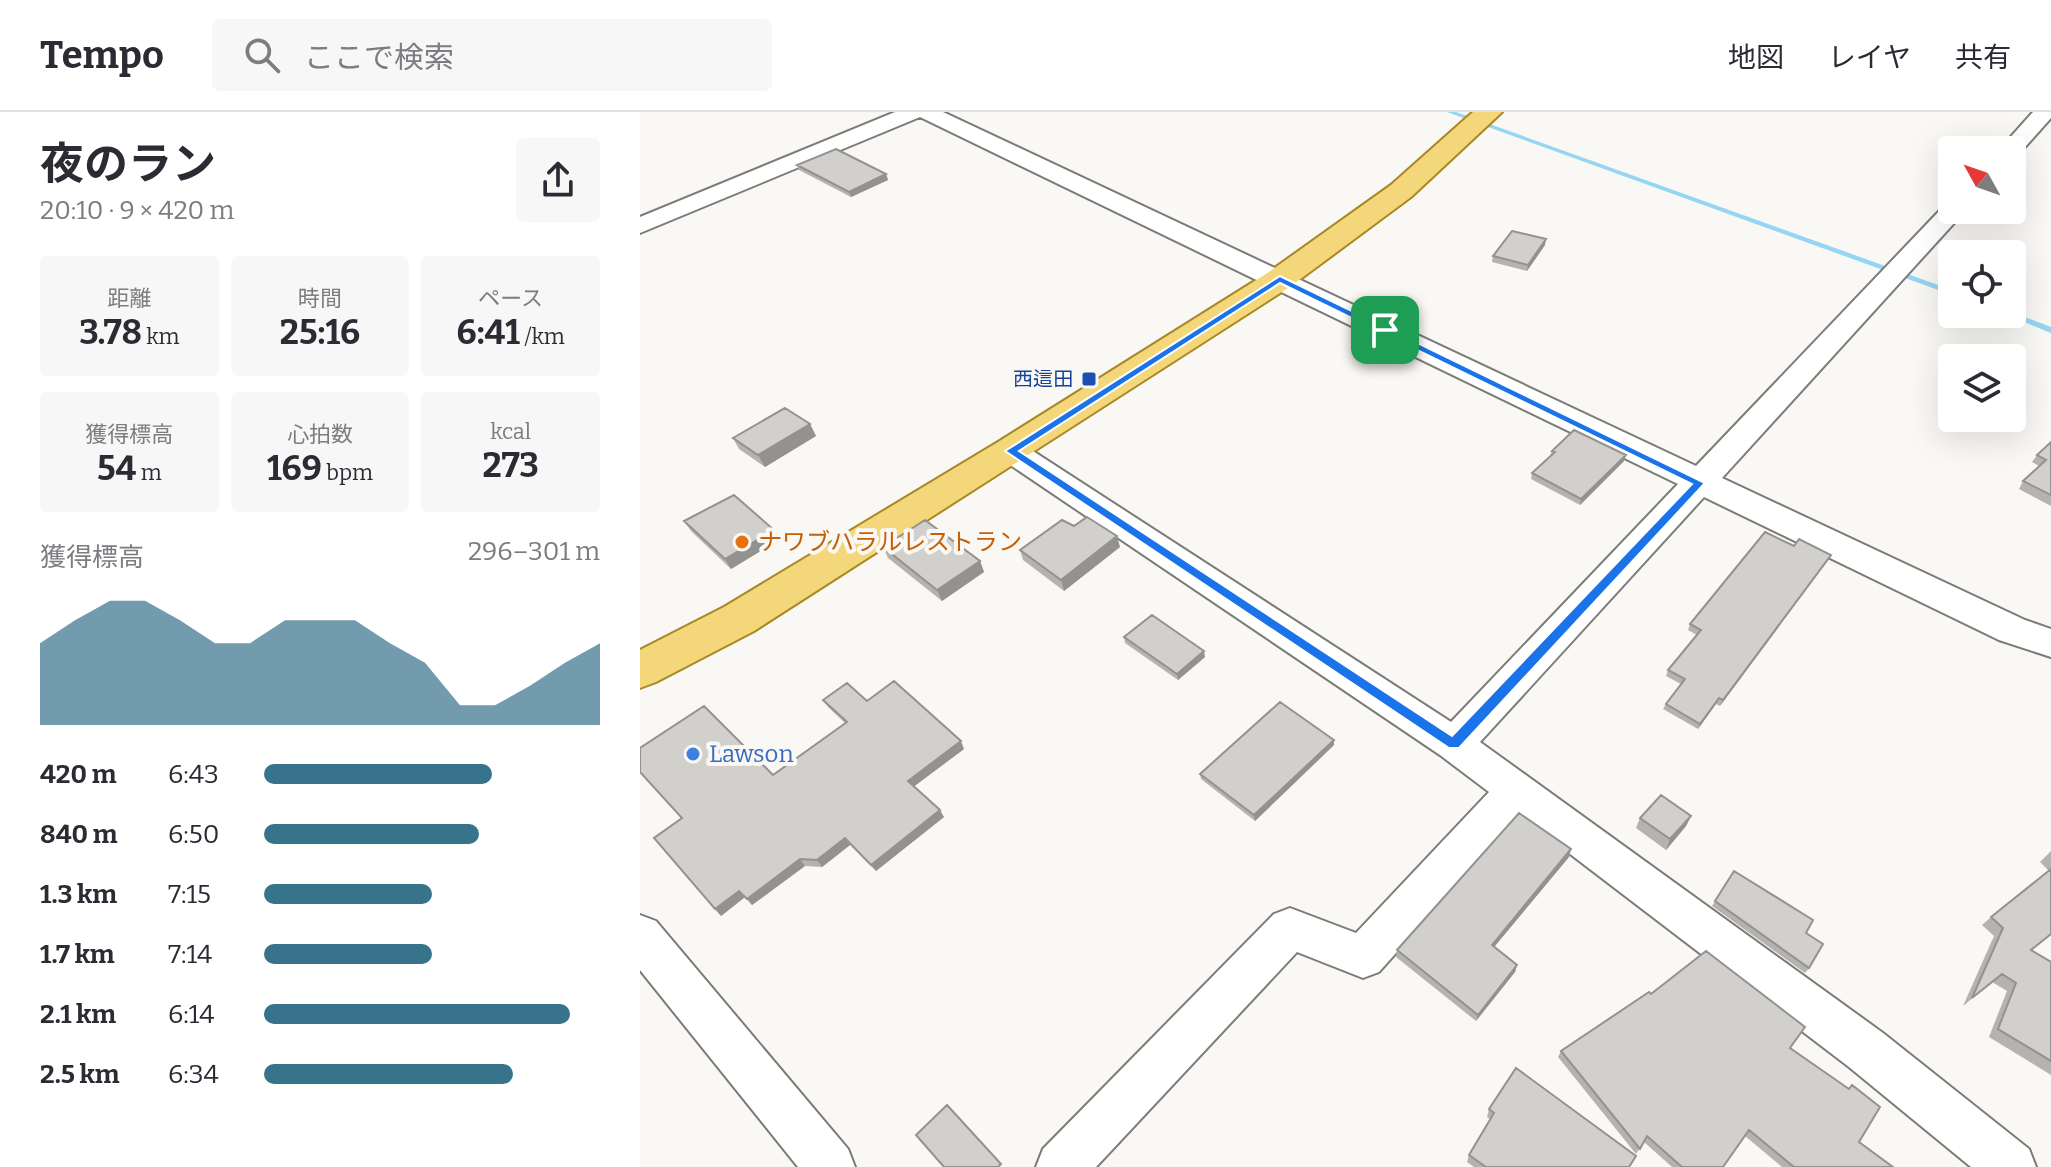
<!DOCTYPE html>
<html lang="ja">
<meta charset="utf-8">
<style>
body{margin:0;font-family:Bitter,"Noto Sans JP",serif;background:#f7f7f7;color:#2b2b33;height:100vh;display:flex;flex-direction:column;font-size:30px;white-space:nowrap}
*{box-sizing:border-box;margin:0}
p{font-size:26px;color:#7c7c81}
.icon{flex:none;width:44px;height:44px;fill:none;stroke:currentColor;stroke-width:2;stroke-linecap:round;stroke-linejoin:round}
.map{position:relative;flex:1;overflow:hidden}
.side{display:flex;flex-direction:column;background:#fff;width:640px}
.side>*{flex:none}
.needle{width:52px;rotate:310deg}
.tools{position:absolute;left:1298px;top:24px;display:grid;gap:16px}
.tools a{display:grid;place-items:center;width:88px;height:88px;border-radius:8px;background:#fff;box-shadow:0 8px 32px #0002;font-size:40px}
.pin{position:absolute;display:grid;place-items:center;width:68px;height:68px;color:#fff;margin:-34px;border-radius:16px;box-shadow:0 4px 12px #0006}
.round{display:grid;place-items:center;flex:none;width:84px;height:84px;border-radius:8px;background:#f7f7f7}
.headline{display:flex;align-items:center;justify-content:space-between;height:136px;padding:0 40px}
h1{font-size:44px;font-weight:700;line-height:60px}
.stats{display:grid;grid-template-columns:repeat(3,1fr);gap:12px;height:136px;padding:8px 40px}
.stats div{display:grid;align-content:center;border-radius:8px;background:#f7f7f7;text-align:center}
.stats b{font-size:34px;font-weight:700}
.stats small{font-size:22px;font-weight:400}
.stats p{font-size:22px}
.chart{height:224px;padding:16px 40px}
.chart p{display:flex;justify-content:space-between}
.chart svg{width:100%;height:144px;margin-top:8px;fill:#37738b;opacity:.7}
ul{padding:0 40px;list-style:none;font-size:26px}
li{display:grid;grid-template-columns:128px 96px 1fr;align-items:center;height:60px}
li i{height:20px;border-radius:10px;background:#37738b}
header{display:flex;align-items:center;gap:48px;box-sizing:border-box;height:112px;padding:0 40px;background:#fff;border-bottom:2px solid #e1e1e2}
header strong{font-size:38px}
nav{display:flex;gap:44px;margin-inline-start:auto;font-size:28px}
.search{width:560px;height:72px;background:#f7f7f7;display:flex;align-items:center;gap:20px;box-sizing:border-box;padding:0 28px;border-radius:8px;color:#7c7c81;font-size:30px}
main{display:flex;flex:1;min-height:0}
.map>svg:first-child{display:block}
</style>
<header>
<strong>Tempo</strong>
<div class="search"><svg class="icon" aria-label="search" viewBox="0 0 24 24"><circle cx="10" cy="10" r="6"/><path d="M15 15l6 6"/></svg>ここで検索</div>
<nav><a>地図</a><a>レイヤ</a><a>共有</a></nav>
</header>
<main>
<section class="side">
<div class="headline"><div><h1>夜のラン</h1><p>20:10 · 9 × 420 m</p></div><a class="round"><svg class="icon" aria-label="share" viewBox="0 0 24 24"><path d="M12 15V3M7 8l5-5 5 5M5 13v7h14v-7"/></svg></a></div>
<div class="stats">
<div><p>距離</p><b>3.78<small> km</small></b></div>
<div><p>時間</p><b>25:16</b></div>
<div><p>ペース</p><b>6:41<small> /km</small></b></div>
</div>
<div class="stats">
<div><p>獲得標高</p><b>54<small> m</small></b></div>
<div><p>心拍数</p><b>169<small> bpm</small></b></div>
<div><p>kcal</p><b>273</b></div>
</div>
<div class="chart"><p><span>獲得標高</span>296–301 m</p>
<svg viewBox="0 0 160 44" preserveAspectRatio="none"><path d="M0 44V19L10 12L20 6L30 6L40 12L50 19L60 19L70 12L80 12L90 12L100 19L110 25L120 38L130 38L140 32L150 25L160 19V44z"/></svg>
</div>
<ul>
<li><b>420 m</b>6:43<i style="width:68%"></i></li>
<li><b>840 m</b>6:50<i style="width:64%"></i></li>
<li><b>1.3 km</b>7:15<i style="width:50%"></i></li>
<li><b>1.7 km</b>7:14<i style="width:50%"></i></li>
<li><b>2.1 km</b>6:14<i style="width:91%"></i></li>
<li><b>2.5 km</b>6:34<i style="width:74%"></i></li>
</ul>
</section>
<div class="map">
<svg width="1411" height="1055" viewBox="0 0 1411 1055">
<rect width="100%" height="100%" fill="#faf8f5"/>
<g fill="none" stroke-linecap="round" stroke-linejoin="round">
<path fill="#94d6f3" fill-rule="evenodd" d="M807,0h9l496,178v5z
M1372,200l39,15v6l-46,-19h7z"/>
<defs>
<path id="minor" d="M255,0h48l753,354 249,-261 7,-2v7h14l-244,268 303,142 26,9v28l-52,-17 -295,-143 -224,245 403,291 146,116 7,18h-65l-122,-100 -330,-252 -140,157 -16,6 -66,-26 -201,215h-60l7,-18 231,-235 16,-6 66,25 133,-141 -49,-37 -440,-297 -4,-7 4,-7 11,-3 11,3 429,278 227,-238 -758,-367 -280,116v-16z
M1393,0h18v6l-33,37 -6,1v-6h-13z
M0,803l16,6 192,228 7,18h-57l-158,-197z"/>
<path id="primary" d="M833,0h29l-91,85 -120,89 -537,345 -98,51 -16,6v-38l84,-43 274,-165 271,-170 122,-87z"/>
</defs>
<use href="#minor" stroke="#7d7b78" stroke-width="4"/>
<use href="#primary" stroke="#a88824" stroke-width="4"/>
<use href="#minor" fill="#fff" fill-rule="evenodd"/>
<use href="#primary" fill="#f4d77b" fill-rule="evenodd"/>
</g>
<path fill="#b5b3b0" d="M157,53l89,9 2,6 -37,17 -52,-27z
M905,133l-18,26 -35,-9 1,-6z
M170,312l6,12 -51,31 -26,-18 -6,-11z
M1411,330v64l-32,-17 4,-8 16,-15 -7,-4 5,-7z
M912,339l72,10 -44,44 -49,-26 1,-6 18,-17z
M44,409l90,9 5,10 -48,29 -40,-38z
M1154,434l34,14 -108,146 -4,-2 -18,25 -35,-20 3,-5 15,-20 -15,-8 2,-6 29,-35 -9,-5 2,-6z
M243,435l97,14 4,11 -42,29 -54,-43z
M480,435l-56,44 -41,-31 -3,-10z
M484,525l81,20 -27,23 -53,-37z
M183,588l44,1 97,48 -50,37 30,31 -68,54 -26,-26 -28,22 -17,-1 -53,39 -7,-8 -24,19 -6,-7 -33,-91 91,-43 72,-52 -17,-16z
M694,633l-79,76 -54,-42 -1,-5z
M1051,704l-5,10 -20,24 -30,-22 4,-10z
M931,737l-2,8 -75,90 23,18 -2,7 -39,49 -80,-64 1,-7z
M1411,739v83l-20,16 20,12v113l-62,-38 18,-46 -15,-9 -29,24 31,-70 -12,-11 9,-8 58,-46 -9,-9z
M1094,759l72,62 3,35 -4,5 -93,-67z
M1011,882l139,54 58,41 4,-4 7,57 34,25h-111l-37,-31 -22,31h-51l-28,-25 -8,12 -78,-97 3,-6z
M849,997l140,58h-155l-7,-5 2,-7 21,-36 -3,-2z"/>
<path fill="#939290" d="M246,62l2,6 -37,17 -2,-5z
M906,127l-1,6 -18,26 1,-6z
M170,312l6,12 -51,31 -7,-12z
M986,343l-2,6 -44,44 1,-6z
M134,418l5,10 -48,29 -6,-10z
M477,424l3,11 -56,44 -3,-11z
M1191,443l-3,5 -108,146 3,-6z
M340,449l4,11 -42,29 -5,-11z
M564,539l1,6 -27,23 -1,-6z
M1079,586l-3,6 -18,25 2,-5z
M694,628v5l-79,76 -1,-6z
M321,629l3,8 -52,39 -4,-7z
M300,698l4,7 -68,54 -5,-6z
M1051,704l-5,10 -20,24 4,-11z
M205,726l5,7 -28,22 -5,-7z
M931,737l-2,8 -79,95 2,-7z
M160,747l5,7 -53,39 -5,-6z
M99,779l6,6 -24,19 -6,-7z
M877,853l-2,7 -39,49 2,-6z"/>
<path fill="#d2d0cd" stroke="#939290" stroke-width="2" d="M196,37l50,25 -37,18 -52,-27z
M872,119l34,8 -18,26 -35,-9z
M145,296l25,16 -52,31 -25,-17z
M934,318l52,25 -45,44 -49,-26 23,-21 -3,-1z
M1411,330v53l-28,-14 23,-21 -9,-5z
M94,383l40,35 -49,29 -41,-38z
M447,405l30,19 -56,44 -41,-30 42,-30 12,6z
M285,408l55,41 -43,29 -54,-43z
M1125,420l29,14 5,-7 32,16 -108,145 -4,-2 -19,26 -34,-20 19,-25 -17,-9 33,-40 -11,-6z
M512,503l52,36 -27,23 -53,-37z
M254,569l67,60 -53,40 32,29 -69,55 -26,-27 -28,22 -17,-1 -53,40 -8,-8 -24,18 -61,-71 28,-20 -42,-46v-24l64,-42 69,69 74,-53 -24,-22 24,-17 20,18z
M640,590l54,38 -80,75 -54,-41z
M1021,683l30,21 -21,23 -30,-21z
M879,701l52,36 -79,96 25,20 -39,50 -81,-65z
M1411,757v65l-20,16 20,12v99l-53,-32 18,-46 -14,-9 -30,24 31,-70 -12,-11z
M1094,759l79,49 -7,13 17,11 -14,24 -94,-67z
M1066,839l99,76 -15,21 59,41 3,-4 28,22 -21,35 34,25h-99l-45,-37 -26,37h-41l-35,-31 -7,13 -79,-98 88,-59 2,2z
M876,956l120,88 -7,11h-143l-17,-12 25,-42 -5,-4z
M307,993l54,59 -3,3h-54l-28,-32z"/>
<path fill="#1a73e8" stroke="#fff" stroke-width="2" fill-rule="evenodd" d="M640,164l425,207 -246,265h-10l-444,-297zM640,171l412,201 -240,252 -433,-285z"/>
<rect fill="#1a4fb4" stroke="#faf8f5" stroke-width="3" x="441" y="259" width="16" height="16" rx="4"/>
<circle fill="#e8710a" stroke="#faf8f5" stroke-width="3" cx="102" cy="430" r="8"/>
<circle fill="#3f7fe0" stroke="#faf8f5" stroke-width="3" cx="53" cy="642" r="8"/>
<g text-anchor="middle" stroke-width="8" stroke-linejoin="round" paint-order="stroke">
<g font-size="20" fill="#164399" stroke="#faf8f5" text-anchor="end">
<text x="433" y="274">西這田</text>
</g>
<g font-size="24" fill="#c56008" stroke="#faf8f5" text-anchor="start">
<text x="118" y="438">ナワブハラルレストラン</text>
</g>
<g font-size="24" fill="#366cbe" stroke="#faf8f5" text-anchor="start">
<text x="69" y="650">Lawson</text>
</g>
</g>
</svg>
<div class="tools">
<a><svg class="needle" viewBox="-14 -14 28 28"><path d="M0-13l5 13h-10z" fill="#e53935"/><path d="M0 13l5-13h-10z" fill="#7c7c81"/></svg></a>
<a><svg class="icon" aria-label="locate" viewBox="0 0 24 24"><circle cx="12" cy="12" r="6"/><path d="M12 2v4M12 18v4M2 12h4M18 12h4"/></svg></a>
<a><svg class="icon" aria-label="layers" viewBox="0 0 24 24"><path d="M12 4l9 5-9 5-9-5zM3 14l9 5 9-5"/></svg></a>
</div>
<div class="pin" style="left:745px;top:218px;background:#1e9e55"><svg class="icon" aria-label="arrive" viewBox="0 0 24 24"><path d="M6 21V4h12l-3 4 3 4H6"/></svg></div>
</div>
</main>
